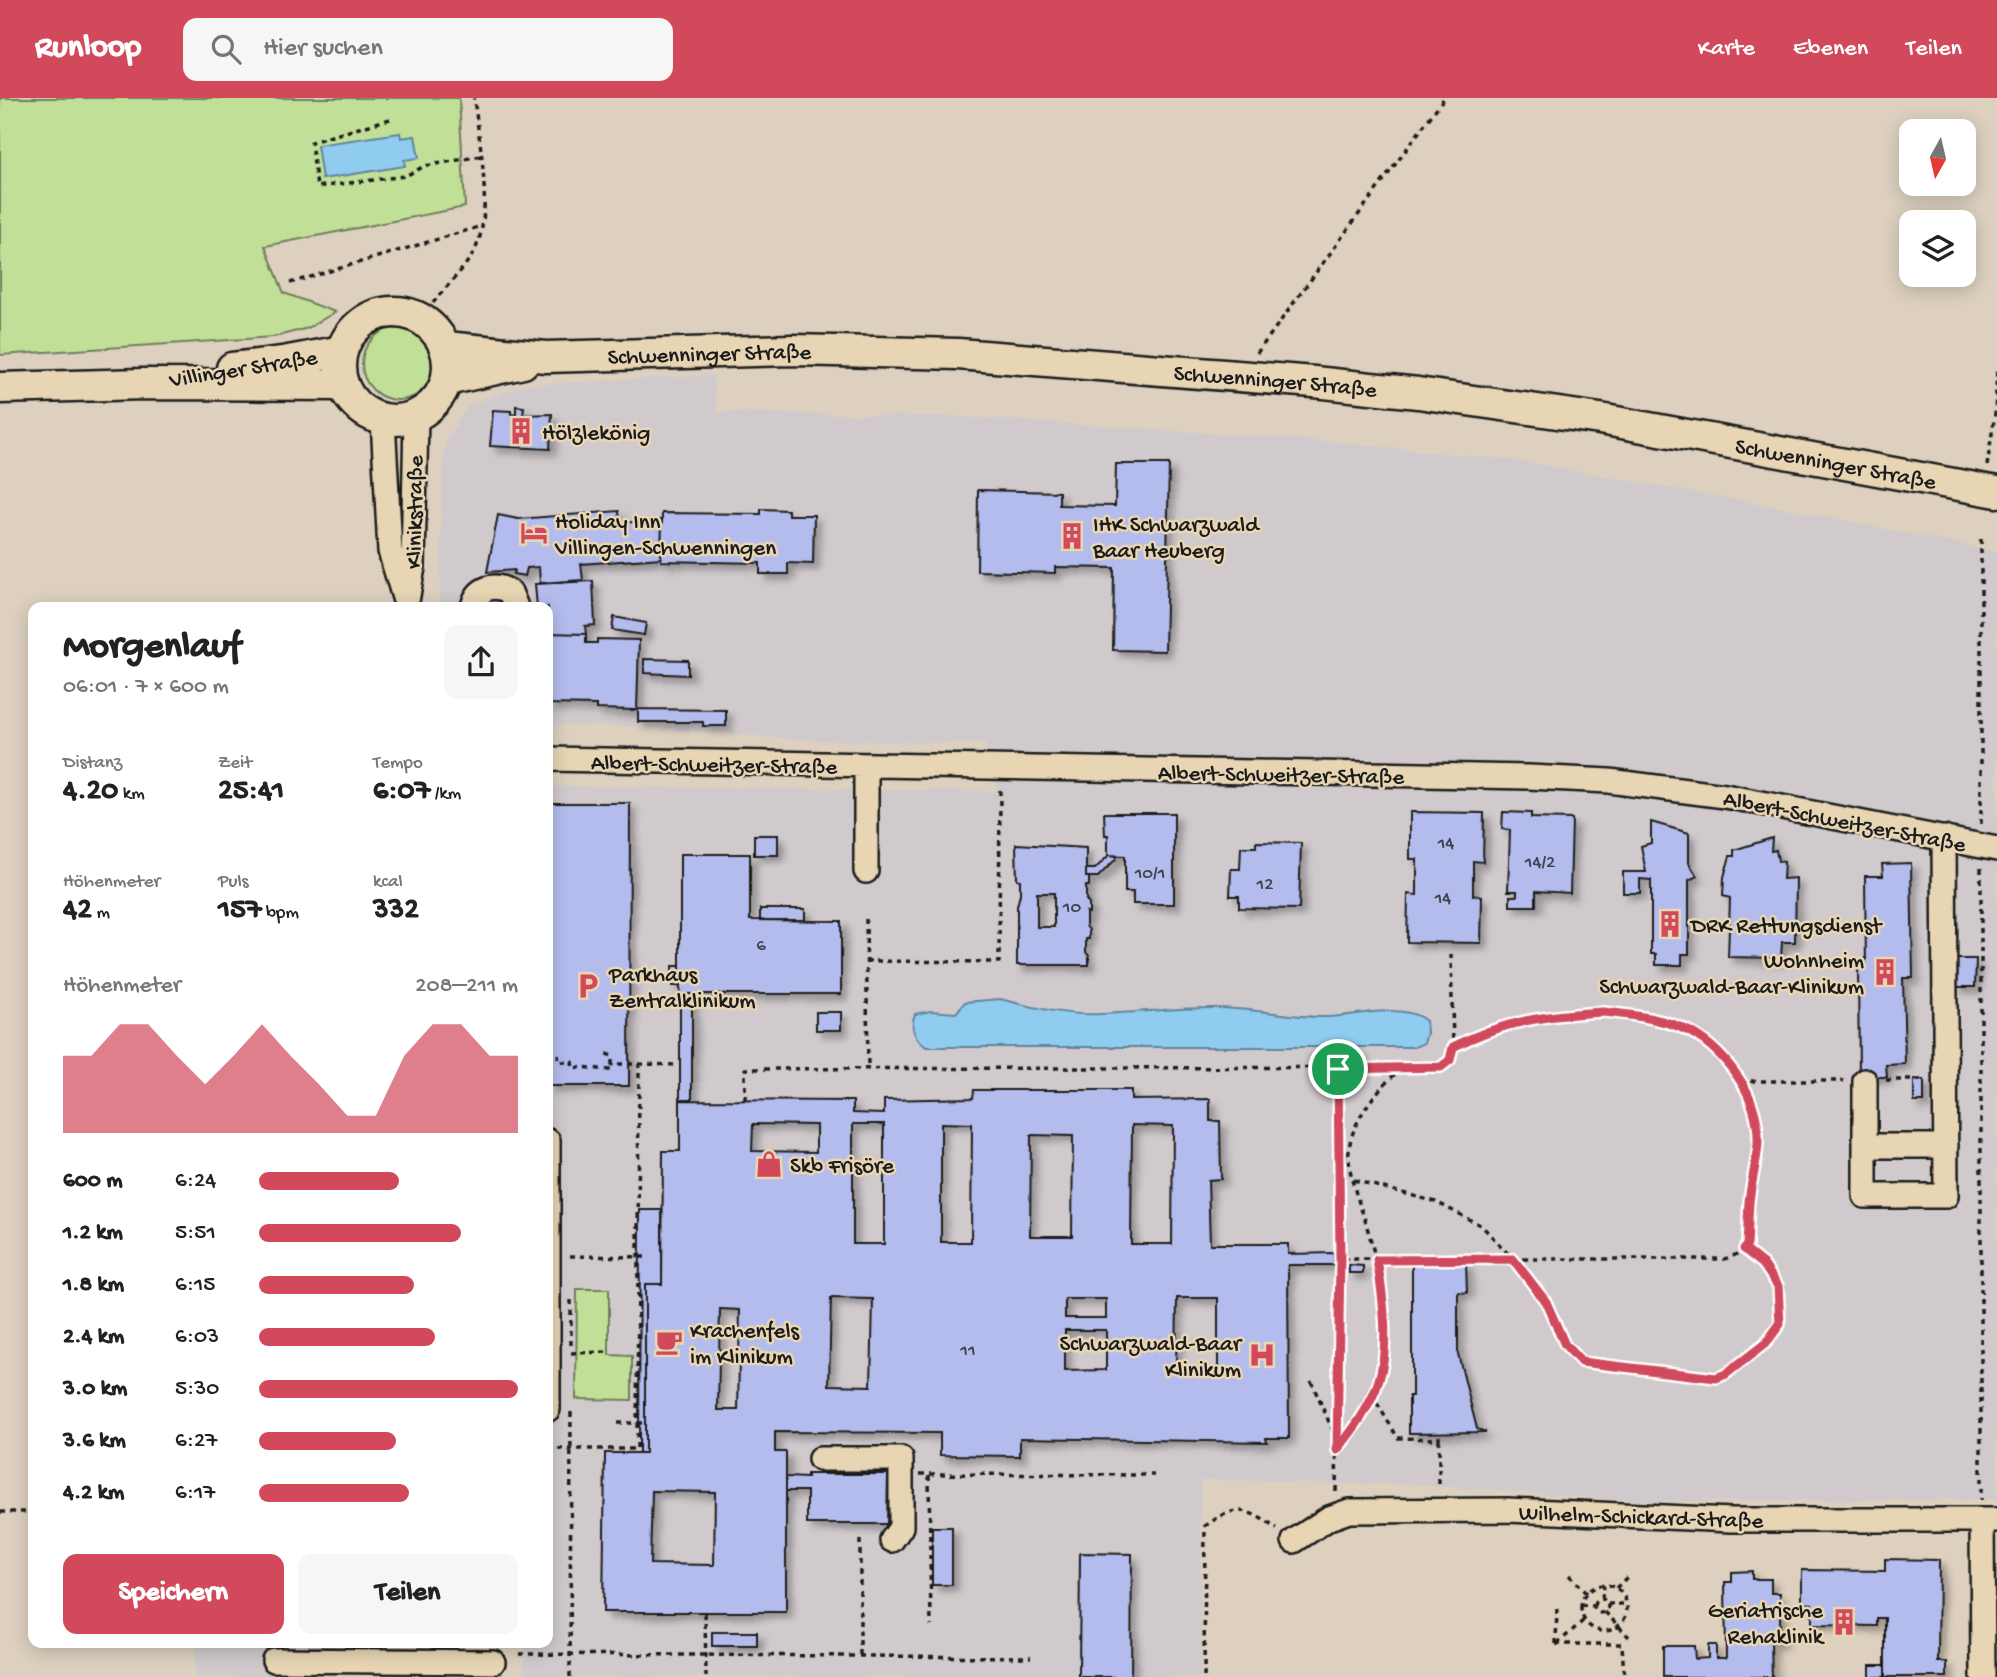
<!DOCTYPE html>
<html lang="de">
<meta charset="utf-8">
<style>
body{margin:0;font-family:"Gochi Hand",sans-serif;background:#f6f6f6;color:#222;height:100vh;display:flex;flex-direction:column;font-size:26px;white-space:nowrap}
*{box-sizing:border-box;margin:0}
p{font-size:23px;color:#767676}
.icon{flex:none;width:38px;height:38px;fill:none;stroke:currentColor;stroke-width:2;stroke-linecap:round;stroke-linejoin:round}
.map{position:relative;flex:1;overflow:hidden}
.sheet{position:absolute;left:28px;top:504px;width:525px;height:1046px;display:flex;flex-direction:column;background:#fff;border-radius:14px;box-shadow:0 4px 18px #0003}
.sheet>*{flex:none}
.needle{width:46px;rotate:188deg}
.fabs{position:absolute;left:1899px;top:21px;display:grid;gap:14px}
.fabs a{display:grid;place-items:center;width:77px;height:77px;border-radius:14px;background:#fff;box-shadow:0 4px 18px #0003;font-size:35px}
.pin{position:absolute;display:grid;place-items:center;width:60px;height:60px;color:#fff;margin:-30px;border:4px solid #fff;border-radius:50%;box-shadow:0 2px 7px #0007}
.round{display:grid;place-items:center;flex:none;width:74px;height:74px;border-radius:14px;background:#f6f6f6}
.headline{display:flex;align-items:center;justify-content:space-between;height:119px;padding:0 35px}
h1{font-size:38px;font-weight:800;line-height:52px}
.stats{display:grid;grid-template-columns:repeat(3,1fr);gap:10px;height:119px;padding:7px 35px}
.stats div{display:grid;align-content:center}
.stats b{font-size:30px;font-weight:800}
.stats small{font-size:19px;font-weight:400}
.stats p{font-size:19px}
.chart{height:196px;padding:14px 35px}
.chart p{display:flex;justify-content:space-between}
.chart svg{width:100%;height:126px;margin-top:7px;fill:#d1495b;opacity:.7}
.cta{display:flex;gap:14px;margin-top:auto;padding:14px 35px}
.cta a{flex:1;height:80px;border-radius:14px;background:#d1495b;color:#fff;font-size:28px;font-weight:800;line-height:80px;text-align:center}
.cta a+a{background:#f6f6f6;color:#222}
ul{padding:0 35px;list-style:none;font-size:23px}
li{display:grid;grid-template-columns:112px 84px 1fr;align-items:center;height:52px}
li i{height:18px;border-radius:9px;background:#d1495b}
header{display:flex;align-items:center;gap:42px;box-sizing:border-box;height:98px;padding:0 35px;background:#d1495b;color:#fff}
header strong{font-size:33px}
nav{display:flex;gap:38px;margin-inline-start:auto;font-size:24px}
.search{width:490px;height:63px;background:#f6f6f6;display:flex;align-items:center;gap:18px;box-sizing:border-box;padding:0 24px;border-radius:14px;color:#767676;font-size:26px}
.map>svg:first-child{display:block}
</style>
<header>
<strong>Runloop</strong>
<div class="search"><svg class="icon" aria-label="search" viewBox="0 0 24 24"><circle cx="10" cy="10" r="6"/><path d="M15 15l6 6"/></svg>Hier suchen</div>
<nav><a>Karte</a><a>Ebenen</a><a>Teilen</a></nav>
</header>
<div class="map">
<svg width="1997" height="1579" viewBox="0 0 1997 1579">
<defs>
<filter id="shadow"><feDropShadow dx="6" dy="6" stdDeviation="3.5" flood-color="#0004"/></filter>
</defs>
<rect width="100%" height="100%" fill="#ddd0bf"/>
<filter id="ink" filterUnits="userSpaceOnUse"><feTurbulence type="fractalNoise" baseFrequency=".0143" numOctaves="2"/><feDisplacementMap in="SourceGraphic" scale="14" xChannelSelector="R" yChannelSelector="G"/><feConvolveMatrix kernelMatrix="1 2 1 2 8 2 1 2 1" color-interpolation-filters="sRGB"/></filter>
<g filter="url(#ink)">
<path fill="#d0cacd" d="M713,277l4,37 245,5 362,24 195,20 275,49 203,42v947l-342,3 -248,-18h-71l-135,-5v198h-677v-34h24v-857l449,5 -12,-47 -181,-4 -175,-14 -81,-1v-118h-108l2,-131 4,-35 22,-36 55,-20z
M195,1545h171v12l-94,-1 -1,23h-76z"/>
<path fill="#c1df97" stroke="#6e7e5a" stroke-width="2" d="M0,0h459l6,109 -200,39 19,47 51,19 -27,16 -34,9 -274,18z
M362 266a36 36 0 1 1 72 0a36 36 0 1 1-72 0Z
M577,1191h32v66l23,1v44l-56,-1z"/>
<path fill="#90cbf0" stroke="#62859b" stroke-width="2" d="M400,35l1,5 14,-2 4,22 -15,2 1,6 -83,13 -5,-34z
M1000,901c32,8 66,17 100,15 39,-1 77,-7 117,-6 37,0 74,10 111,9 27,-1 78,-15 98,4l1,12 -3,10 -9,4h-489c-12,-9 -17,-19 -11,-33l16,-3 25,2 9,-11z"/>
<path fill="#b3bced" stroke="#1c1c1c" stroke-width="2" fill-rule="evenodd" filter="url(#shadow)" d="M516,308l8,1 -1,8 29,-1 -2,35 -60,-3 3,-36 18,1v3l5,1z
M1116,366h53l-4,187 -52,-1 1,-82 -59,-1v6l-78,-2 1,-81 81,2v13l56,1z
M761,411l27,1v5h26l-1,49 -25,-1v11h-28v-11l-99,-2 1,-48 99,1z
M619,413l1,12 42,-3 -1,38 -80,6 2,16 -43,3 -1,-16 -12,1 -2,8 -12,-2 1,-4 -27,2 11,-57 20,4z
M593,483l2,44 -10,1 1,8 -38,-1v-26h-11l-2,-23z
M614,519l32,6 -2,12 -32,-5z
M548,535l38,1v9h11v-4l42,1 -2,70 -41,-1v-4l-48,-1z
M644,561l44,1v15l-44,-2z
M638,611l88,1v16h-23v-4h-65z
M548,705h82l-1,283h-81z
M1410,714l74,1 -1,49 -10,-1v34l9,1 -1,47 -74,-1 1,-48 9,1v-36h-7z
M1503,714l28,1v5l41,1 -2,74 -34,-2v15h-26v-10h7v-5h-9l2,-61 -8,-1z
M1104,715h70v91h-41v-12h-8v-36l-17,-1v-20h-3z
M1651,724l38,11v30l8,13 -8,4v74h-7v11h-26v-11h-5v-74l-11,-1v14h-17v-21h23l-5,-26 10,-3z
M754,737h24v20h-24z
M1772,740l-1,13 5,-1 2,11 6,1 -1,17 13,-1 -1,64h-13l-1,16 -53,-1 2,-59 -7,-2 1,-19 6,-21h4v-6z
M1256,744l45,1 -2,66 -60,-1v-12h-9l1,-27h9l1,-22h15z
M1016,746l70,4v29h3v9h-3v14l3,4v9l-3,-1v14l3,4v9h-3v13l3,4v9h-72v-59l3,-12v-14l-3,-1zM1037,795h17v34h-17z
M680,756h70v66l91,1v73h-161z
M1109,757l8,1 -1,3 -18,18h-12v-8h9z
M1911,765l2,115h-10l2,86 -19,1 1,12h-28l-1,-111h8l-1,-90h18l-1,-12z
M760,811h45v11h-45z
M1957,861h19l-1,28h-19z
M672,868h8v20h-8z
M680,896h12v105h-12z
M816,914h25v18h-25z
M1914,982h10v22h-10z
M974,992h157v10l79,-1v22h10l1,58 -13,1 2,64h78v10l46,-1v12h-46l1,173h-23l1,4 -247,-4v18l-80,-1v-22l-165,-1v20h11v160h-183l2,-159h40v-169h17l1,-133h17v-51l173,1v12l31,1v-14l89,-2zM941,1025l31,1 -1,118h-30zM753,1026l63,1v27l-64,-1zM853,1026h31v120h-31zM1132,1027l41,1 -1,118h-41zM1031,1037l42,1 -1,100h-42zM831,1200l42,1 -2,87 -42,-1zM1177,1200h41v73l-42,-1zM1065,1201h41v19h-41zM720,1211l20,1 -2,100h-20zM1065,1232h41v40l-41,1zM652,1393l63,1 -1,73 -64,-1z
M640,1112h22v74h-17v169h-6z
M1412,1164l54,1 1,30 -9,-1v62l19,75 9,3 -77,1v-37h3z
M1349,1167l14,1v7h-14z
M807,1376h81l-1,50h-80v-33h-21v-14l21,1z
M932,1429h20v58h-20z
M1080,1455l52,1 -1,123h-52z
M1885,1461l54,1 -1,102h9v15h-62v-59h-8v8l-65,-1v-21l-10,-1v-33l83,1z
M1752,1473v8h19v14h9v50h-9l1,34h-109v-31h31l1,13 13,-1v-13h8v13h10l-1,-76h7v-10z
M712,1534h45v14h-45z
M1870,1567h15v12h-15z"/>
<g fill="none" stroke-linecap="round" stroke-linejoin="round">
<defs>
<path id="minor" d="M383,322l7,131 16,53
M406,509l7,-40 3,-151
M473,509c4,-19 21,-25 37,-15l6,15
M548,661l981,18 80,4 116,15 272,53
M866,773v-105
M1865,983v115h81l-2,-358
M548,1043v268
M1865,1048h81
M820,1361h81v68l-9,13
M1982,1422l1,157
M1294,1443l35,-23 20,-7 159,-1 223,10h266
M274,1562l219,2"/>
<g id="major">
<circle cx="394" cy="268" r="54"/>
<path id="s1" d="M446,249l100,10 247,-7 165,4 356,28 104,11 182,26 397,73"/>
<path d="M232,270l51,-6 59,-11"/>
<path d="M447,282l76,-17"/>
<path d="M0,290l143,-4 200,1"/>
</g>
</defs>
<use href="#minor" stroke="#1c1c1c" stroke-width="28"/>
<use href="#major" stroke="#1c1c1c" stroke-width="35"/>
<path stroke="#1c1c1c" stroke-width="3.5" stroke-dasharray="5 5" stroke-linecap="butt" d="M390,21l-79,23 6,45 88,-11 20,-10 56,-10
M290,185l192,-57
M433,205c12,-15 27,-30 38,-46 25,-38 8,-115 3,-159
M1257,255l187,-255
M1987,368l8,-52 2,-46
M1981,726v-289
M1981,770v633
M866,821l2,149
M1451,856l2,93
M866,863l133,1 1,-174
M558,956l1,8h13l1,6c14,-2 26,2 39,2v-6
M639,966l40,1
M1886,982h38
M1741,983h103
M745,1002v-31l696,-2 9,-7 3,-13c22,-11 45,-21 69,-27 60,-14 156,-13 201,35 5,5 8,12 12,17 9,13 17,28 21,43 5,28 -3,56 -6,84 -3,27 6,53 -26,60h-384
M1354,1082l82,22 46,24 31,33 33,43 12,29 15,24 8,7 12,2 55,4 68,10 10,-4 19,-14 21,-17 10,-10 4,-9 -2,-38 -15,-22 -19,-15
M570,1158l76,1
M571,1247v-45
M571,1255l38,-1
M1311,1283l22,50h4
M1372,1297l26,43 41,1v-6
M617,1325h28
M1439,1341v50
M1338,1350c16,-20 33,-43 41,-68 16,-47 -1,-118 -15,-163 -8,-23 -20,-54 -13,-78 7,-26 29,-53 49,-69
M548,1351h89l2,-385h-27v-8l-8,-3
M920,1376l234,1
M929,1377l2,151
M1336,1393l4,-232 -2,-190
M0,1414h33
M1569,1477l17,18
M1581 1510a23 23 0 1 1 46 0a23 23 0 1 1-46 0Z
M1616,1490l12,-12
M1594 1508a7 7 0 1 1 14 0a7 7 0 1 1-14 0Z
M1602,1501l1,-14
M1608,1506h19
M1581,1508h13
M1605,1514l24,25
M705,1515l1,64
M1556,1546h66l2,33
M1556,1546l1,-37
M1557,1546l27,-24
M519,1556l512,3
M860,1557v-115
M570,1579l1,-269
M1204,1579l1,-151c32,-22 40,-19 72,3"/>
<use href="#minor" stroke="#e7d5b3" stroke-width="23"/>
<use href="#major" stroke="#e7d5b3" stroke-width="30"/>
</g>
</g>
<g fill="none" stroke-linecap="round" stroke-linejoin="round" filter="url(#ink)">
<defs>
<path id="route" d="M1603,914c60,6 99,12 135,65 13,18 21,43 20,66 -1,19 -7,39 -9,59 -1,14 -1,29 -2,43l-3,4 19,15 15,22 2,38 -14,19 -40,31 -10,4 -135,-16 -16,-17 -19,-43 -33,-43 -136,1c6,35 13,85 2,120 -8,26 -25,49 -42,70l3,-191 -2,-190 103,-2 9,-7 3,-13c50,-26 94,-32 150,-35z"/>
</defs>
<use href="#route" stroke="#fff" stroke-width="14"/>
<use href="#route" stroke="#d1495b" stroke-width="9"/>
</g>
<defs>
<symbol id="building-bare" viewBox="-9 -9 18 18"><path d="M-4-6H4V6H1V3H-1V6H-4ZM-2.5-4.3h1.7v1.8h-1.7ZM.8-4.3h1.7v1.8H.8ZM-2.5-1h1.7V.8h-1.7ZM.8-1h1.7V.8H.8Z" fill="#d1495b" stroke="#e7d5b3" stroke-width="2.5" paint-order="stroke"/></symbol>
<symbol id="hotel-bare" viewBox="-9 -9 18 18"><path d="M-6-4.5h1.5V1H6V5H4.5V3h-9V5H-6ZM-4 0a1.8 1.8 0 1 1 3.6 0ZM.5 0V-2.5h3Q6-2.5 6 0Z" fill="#d1495b" stroke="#e7d5b3" stroke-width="2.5" paint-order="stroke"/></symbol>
<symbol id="parking-bare" viewBox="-9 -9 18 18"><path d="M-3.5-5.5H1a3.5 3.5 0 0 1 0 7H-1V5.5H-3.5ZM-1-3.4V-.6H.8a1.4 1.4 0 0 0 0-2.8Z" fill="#d1495b" stroke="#e7d5b3" stroke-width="2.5" paint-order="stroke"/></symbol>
<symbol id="shop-bare" viewBox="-9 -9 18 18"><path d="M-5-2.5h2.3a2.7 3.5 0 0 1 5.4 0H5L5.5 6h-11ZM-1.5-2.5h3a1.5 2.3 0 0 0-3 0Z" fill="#d1495b" stroke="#e7d5b3" stroke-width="2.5" paint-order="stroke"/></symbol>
<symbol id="cafe-bare" viewBox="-9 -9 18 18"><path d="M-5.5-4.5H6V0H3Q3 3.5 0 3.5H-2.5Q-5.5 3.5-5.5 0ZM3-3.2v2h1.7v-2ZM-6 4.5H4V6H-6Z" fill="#d1495b" stroke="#e7d5b3" stroke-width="2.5" paint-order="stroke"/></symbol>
<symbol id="hospital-bare" viewBox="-9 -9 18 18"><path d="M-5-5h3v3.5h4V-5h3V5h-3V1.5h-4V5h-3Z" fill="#d1495b" stroke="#e7d5b3" stroke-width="2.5" paint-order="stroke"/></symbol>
</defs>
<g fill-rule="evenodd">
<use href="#building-bare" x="502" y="314" width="38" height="38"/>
<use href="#hotel-bare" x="515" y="416" width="38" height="38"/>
<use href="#building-bare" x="1053" y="419" width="38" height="38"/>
<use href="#building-bare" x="1651" y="807" width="38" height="38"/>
<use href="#building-bare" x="1866" y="855" width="38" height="38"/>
<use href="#parking-bare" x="569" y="869" width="38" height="38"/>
<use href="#shop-bare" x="750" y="1047" width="38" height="38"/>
<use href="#cafe-bare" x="650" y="1225" width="38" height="38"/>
<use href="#hospital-bare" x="1243" y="1238" width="38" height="38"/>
<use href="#building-bare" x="1825" y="1505" width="38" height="38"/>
</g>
<g text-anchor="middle" stroke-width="5" stroke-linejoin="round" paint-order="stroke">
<g font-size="19" fill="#424450">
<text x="1446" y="750">14</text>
<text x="1540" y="769">14/2</text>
<text x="1150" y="780">10/1</text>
<text x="1265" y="791">12</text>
<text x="1443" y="805">14</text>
<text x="1072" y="814">10</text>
<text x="761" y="852">6</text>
<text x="968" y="1257">11</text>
</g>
<g font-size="23" fill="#1c1c1c" stroke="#e7d5b3">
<text dy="8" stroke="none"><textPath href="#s1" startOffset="264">Schwenninger Straße</textPath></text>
<text transform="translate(243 269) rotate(-9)" y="8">Villinger Straße</text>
<text dy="8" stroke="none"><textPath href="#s1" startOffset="831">Schwenninger Straße</textPath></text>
<text dy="8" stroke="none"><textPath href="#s1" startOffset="1398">Schwenninger Straße</textPath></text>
<text transform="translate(413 414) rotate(-89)" y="8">Klinikstraße</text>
<text transform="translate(714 665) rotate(1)" y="8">Albert-Schweitzer-Straße</text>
<text transform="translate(1281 675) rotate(1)" y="8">Albert-Schweitzer-Straße</text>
<text transform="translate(1845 722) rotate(11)" y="8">Albert-Schweitzer-Straße</text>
<text transform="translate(1641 1417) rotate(2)" y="8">Wilhelm-Schickard-Straße</text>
</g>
<g font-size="23" fill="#1c1c1c" stroke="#e7d5b3" text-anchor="start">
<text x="542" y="341">Hölzlekönig</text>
<text x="555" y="430">Holiday Inn<tspan x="555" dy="26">Villingen-Schwenningen</tspan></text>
<text x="1093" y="433">IHK Schwarzwald<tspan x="1093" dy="26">Baar Heuberg</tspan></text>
<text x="1691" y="834">DRK Rettungsdienst</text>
<text x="1864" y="869" text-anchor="end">Wohnheim<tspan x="1864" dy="26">Schwarzwald-Baar-Klinikum</tspan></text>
<text x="609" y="883">Parkhaus<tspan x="609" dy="26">Zentralklinikum</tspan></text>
<text x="790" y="1074">Skb Frisöre</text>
<text x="690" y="1239">Krachenfels<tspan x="690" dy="26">im Klinikum</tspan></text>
<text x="1241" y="1252" text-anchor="end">Schwarzwald-Baar<tspan x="1241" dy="26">Klinikum</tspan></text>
<text x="1823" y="1519" text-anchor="end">Geriatrische<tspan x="1823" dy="26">Rehaklinik</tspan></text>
</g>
</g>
</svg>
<div class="fabs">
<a><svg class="needle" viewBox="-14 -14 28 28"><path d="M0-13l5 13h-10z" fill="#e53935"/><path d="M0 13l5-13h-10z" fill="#767676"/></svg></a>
<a><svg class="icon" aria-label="layers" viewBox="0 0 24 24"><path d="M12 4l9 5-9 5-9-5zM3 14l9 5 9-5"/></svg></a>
</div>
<div class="pin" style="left:1338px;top:971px;background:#1e9e55"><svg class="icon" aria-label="arrive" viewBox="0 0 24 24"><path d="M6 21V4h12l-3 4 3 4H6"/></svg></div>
<section class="sheet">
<div class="headline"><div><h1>Morgenlauf</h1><p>06:01 · 7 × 600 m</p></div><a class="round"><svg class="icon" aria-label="share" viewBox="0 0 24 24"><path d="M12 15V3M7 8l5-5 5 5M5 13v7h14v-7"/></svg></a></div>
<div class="stats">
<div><p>Distanz</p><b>4.20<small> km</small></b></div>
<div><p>Zeit</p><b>25:41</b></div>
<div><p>Tempo</p><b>6:07<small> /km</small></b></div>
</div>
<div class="stats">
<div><p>Höhenmeter</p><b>42<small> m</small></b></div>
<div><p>Puls</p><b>157<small> bpm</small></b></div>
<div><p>kcal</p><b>332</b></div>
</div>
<div class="chart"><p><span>Höhenmeter</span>208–211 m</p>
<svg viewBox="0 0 160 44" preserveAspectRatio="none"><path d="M0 44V17L10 17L20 6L30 6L40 17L50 27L60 17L70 6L80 17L90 27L100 38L110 38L120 17L130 6L140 6L150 17L160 17V44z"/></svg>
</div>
<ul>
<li><b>600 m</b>6:24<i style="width:54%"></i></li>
<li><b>1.2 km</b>5:51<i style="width:78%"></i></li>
<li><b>1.8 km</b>6:15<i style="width:60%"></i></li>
<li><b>2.4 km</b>6:03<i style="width:68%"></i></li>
<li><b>3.0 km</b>5:30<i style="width:100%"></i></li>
<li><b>3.6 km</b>6:27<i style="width:53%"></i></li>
<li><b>4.2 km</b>6:17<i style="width:58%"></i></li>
</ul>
<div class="cta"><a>Speichern</a><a>Teilen</a></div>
</section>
</div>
